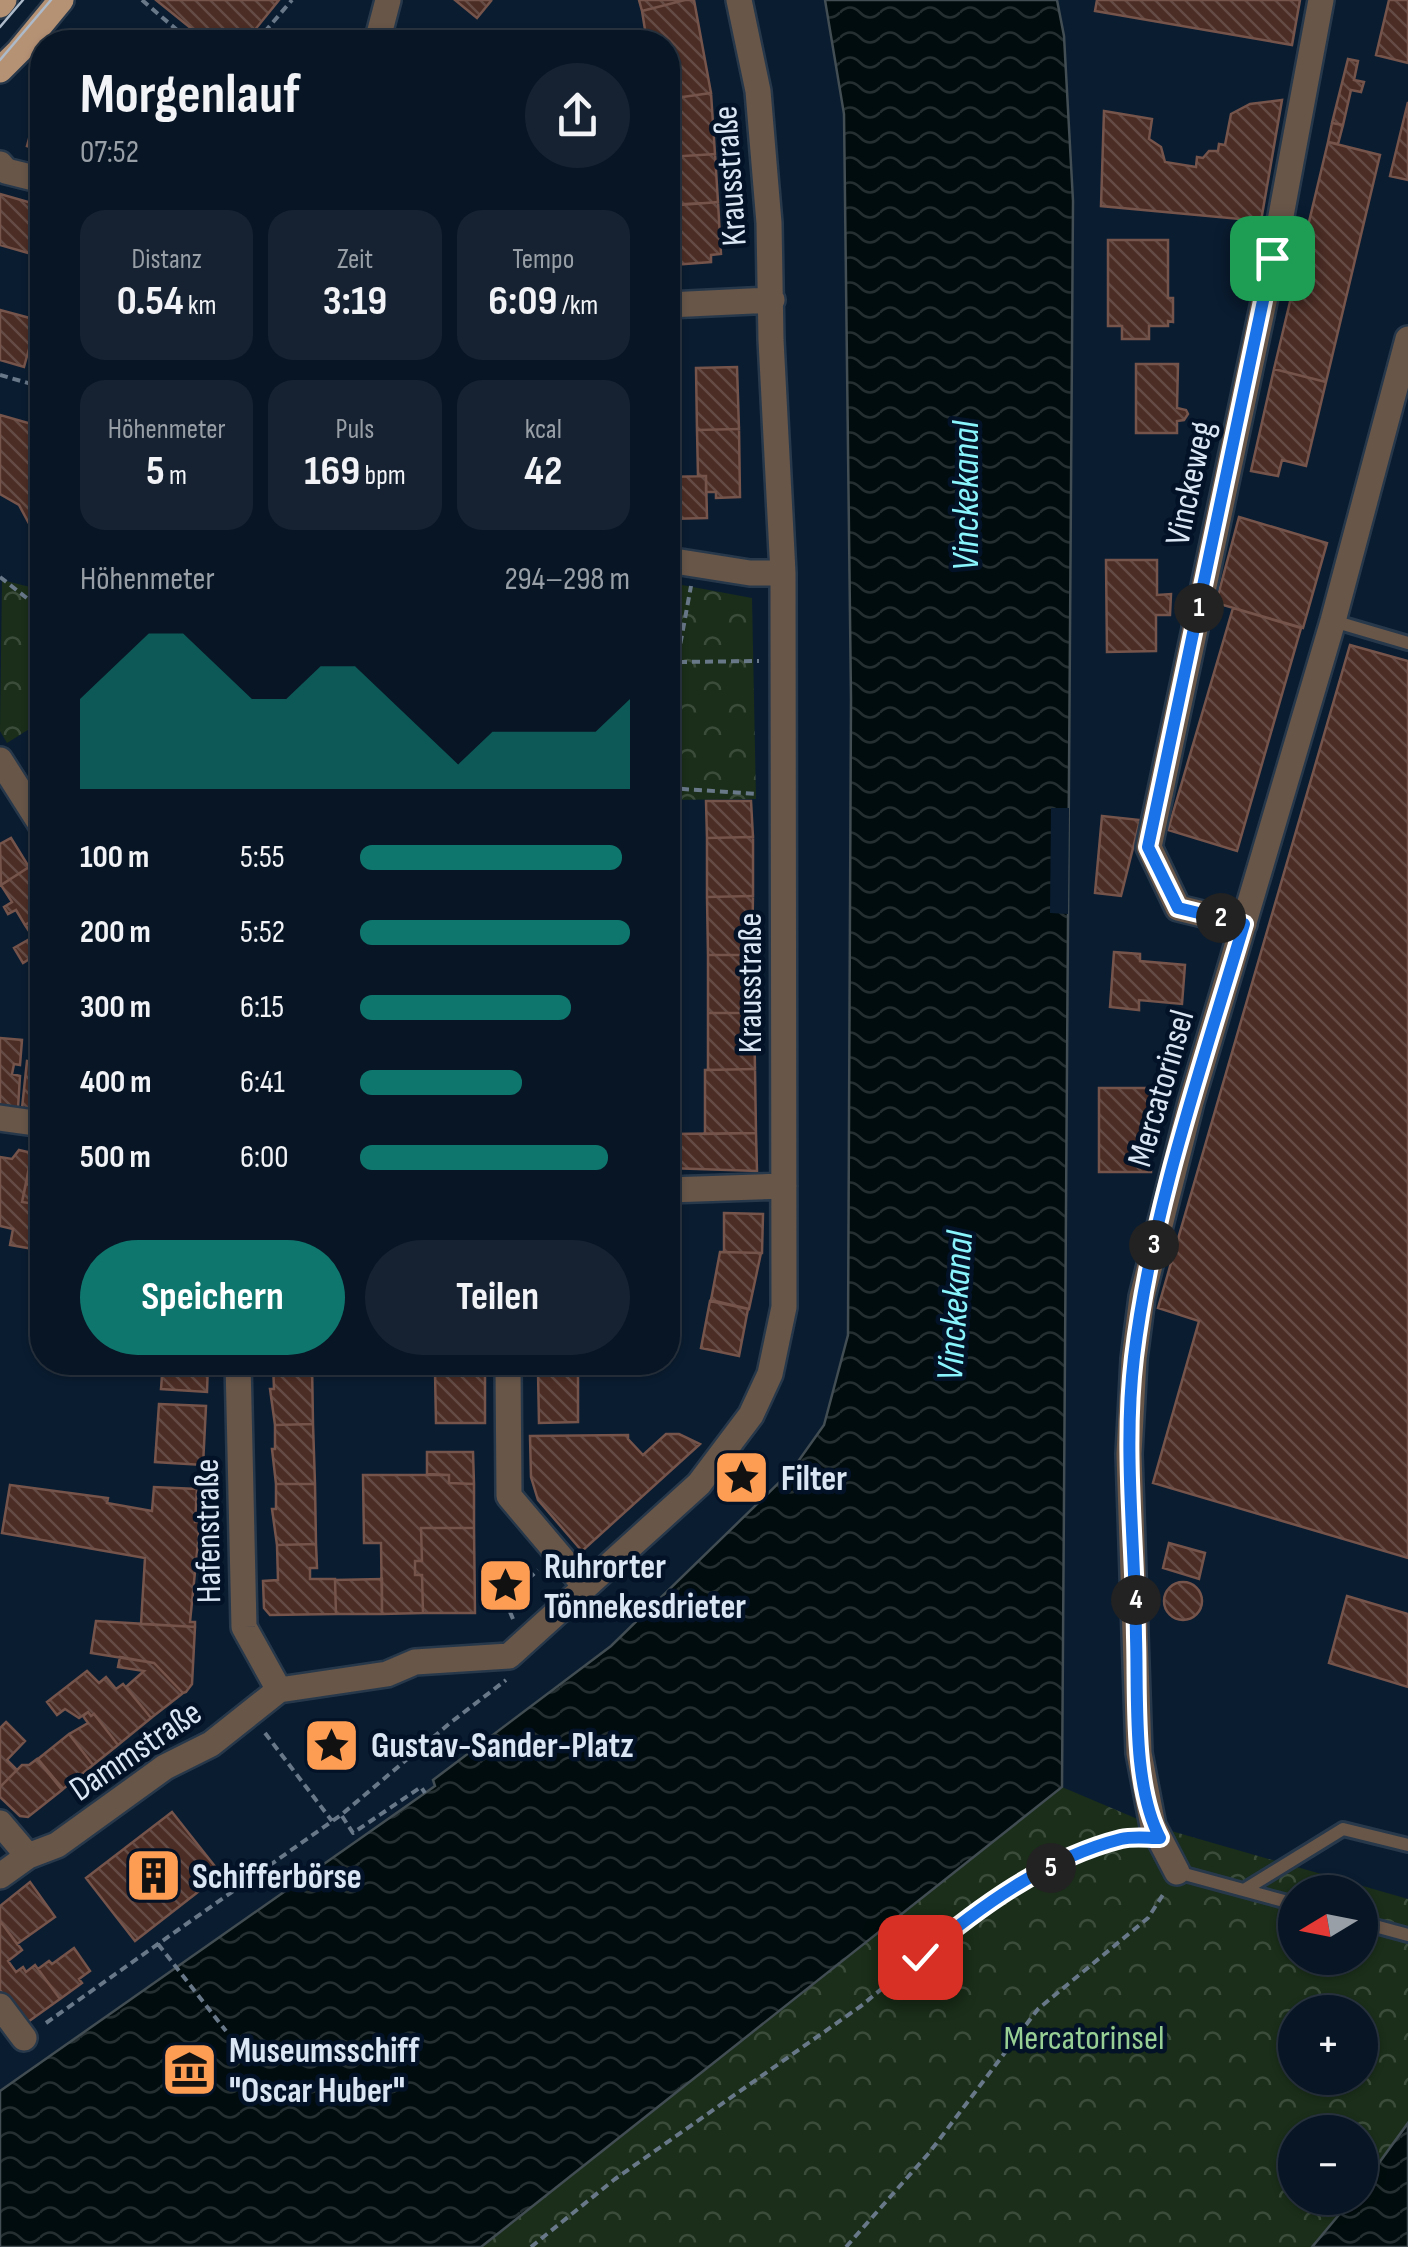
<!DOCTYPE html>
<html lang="de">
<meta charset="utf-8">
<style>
body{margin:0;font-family:"Sofia Sans Condensed",sans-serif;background:#162231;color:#f1f3f6;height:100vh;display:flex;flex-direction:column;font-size:38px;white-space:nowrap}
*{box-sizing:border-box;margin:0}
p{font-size:32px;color:#989fa6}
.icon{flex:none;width:55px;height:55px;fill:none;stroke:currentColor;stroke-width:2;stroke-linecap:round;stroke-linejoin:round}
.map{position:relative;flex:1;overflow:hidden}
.panel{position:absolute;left:30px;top:30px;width:650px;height:1345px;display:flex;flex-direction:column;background:#081524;border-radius:40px;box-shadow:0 2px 8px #0004,0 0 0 2px #293441}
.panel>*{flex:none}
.needle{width:65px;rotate:260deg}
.fabs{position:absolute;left:1278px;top:1875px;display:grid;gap:20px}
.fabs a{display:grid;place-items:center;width:100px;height:100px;border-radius:50%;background:#081524;box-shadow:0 2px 8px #0004,0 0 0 2px #293441;font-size:50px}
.pin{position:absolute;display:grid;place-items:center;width:85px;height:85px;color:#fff;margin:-42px;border-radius:20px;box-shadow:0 5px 15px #0006}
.km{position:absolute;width:50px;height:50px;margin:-25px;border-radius:50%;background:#222;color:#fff;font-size:28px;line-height:50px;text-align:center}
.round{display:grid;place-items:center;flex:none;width:105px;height:105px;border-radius:52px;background:#162231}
.head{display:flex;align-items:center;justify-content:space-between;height:170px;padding:0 50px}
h1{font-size:55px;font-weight:700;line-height:75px}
.stats{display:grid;grid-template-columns:repeat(3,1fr);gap:15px;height:170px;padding:10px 50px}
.stats div{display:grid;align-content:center;border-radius:25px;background:#162231;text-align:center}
.stats b{font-size:42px;font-weight:700}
.stats small{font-size:28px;font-weight:400}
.stats p{font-size:28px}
.chart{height:280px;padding:20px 50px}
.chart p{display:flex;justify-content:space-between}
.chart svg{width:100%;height:180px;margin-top:10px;fill:#0f766e;opacity:.7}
.button{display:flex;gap:20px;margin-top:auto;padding:20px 50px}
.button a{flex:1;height:115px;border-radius:60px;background:#0f766e;color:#fff;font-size:40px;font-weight:700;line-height:115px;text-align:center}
.button a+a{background:#162231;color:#f1f3f6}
ul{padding:0 50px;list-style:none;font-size:32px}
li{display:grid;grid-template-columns:160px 120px 1fr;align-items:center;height:75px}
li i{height:25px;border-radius:12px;background:#0f766e}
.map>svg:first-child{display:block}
</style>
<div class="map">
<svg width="1408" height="2247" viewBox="0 0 1408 2247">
<defs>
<pattern id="park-crowns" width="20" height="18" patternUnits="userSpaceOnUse" patternTransform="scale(2.5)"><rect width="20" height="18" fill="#1a2e19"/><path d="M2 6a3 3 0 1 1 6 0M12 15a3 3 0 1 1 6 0" fill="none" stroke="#3b4c3b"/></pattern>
<pattern id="water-waves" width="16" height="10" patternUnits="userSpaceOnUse" patternTransform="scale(2.5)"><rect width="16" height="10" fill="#000c0d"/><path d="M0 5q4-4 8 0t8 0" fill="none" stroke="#252f31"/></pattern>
<pattern id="building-back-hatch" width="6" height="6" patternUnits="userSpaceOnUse" patternTransform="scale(2.5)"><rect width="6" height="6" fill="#4b2d25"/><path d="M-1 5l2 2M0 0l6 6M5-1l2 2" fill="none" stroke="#644b45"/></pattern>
</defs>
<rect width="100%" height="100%" fill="#0a1c30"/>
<path fill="url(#park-crowns)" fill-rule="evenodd" d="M2,580l40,10v131l-35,22 -7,-12z
M682,585l70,13 4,201 -88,1v-155z
M1062,1787l92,39 254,73v224l-48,66v-57h-65v66h58l-41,49h-831zM1295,1892h65v66h-65zM1295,2012h65v66h-65z"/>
<path fill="url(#water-waves)" stroke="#414d52" stroke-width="2.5" d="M825,0h232l7,36 9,165 -11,1586 -581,460h-481v-156l435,-305 -2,-6 178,-134 181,-176 32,-45 24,-90 3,-636 -7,-585z
M1408,2123v124h-96l41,-49h7v-9z"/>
<path fill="#0a1c30" d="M1051,808h18l-1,106 -18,-1z"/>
<path fill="url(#building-back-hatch)" stroke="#75544b" stroke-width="2.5" d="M156,0h123l-34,42h-37z
M455,0h34l2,1 -14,17z
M639,0h46l-43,11z
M685,0h9l17,93 -43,6v-57h-21l-5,-31z
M1097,0h203l-8,45 -197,-34z
M1389,0h19v63l-32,-8z
M1348,59l10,2 -4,19 10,2 -3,10 -10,-2 -8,35 -11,-2z
M42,90v60l-15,-4z
M711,93l4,61 -47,3v-58z
M1282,100l-21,121 -160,-15 3,-95 48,8 -3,20 12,8 4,15 31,5 1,-10 6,1 6,-7h9l1,-7 6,1 6,-31 19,-10z
M1408,102v78l-18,-4z
M1332,123l11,2 -5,19 -10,-2z
M1328,142l52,13 -54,227 -52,-13z
M715,154l3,48 -50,4v-49z
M0,194l42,12v51l-42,-12z
M718,202l3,52 -10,1v7l-38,3 -3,-60z
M668,226h3l2,38h-5z
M1108,240h60v58h5v24l-5,-1v5h-19v13h-27v-13h-14z
M0,310l37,10 -13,47 -24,-7z
M1136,364h42l-1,44 9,2 2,4 -4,6 -7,1v12h-41z
M737,367l2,62 -42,1 -1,-62z
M1274,369l52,13 -20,84 -24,-6 -4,16 -27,-5z
M0,415l42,12v113l-3,2 -20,-37 -19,-11z
M739,429l1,68 -24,1v-6h-10v-16h-8l-1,-46z
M706,476l1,42 -39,1v-42z
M1239,517l88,26 -24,85 -87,-25z
M1106,560h51v35l14,-1 -1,21h-14v36l-49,1z
M1233,608l68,20 -64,223 -69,-21z
M1350,645l58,16v897l-255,-75 46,-162 -41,-13z
M706,801h45l2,36 -46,1z
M1102,816l38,4 -19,76 -26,-3z
M753,837v59l-46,1v-59z
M11,838l18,29 -28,18 -1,-41z
M29,867l13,22v25l-17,11 -9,-15 -8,4 -4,-7 8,-5 -11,-17z
M753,896l-1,59h-44l-1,-58z
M42,914v37l-19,12 -9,-15 19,-11 -8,-12z
M1114,952l26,2v7l45,4 -3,39 -43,-4v10l-29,-3z
M708,955h44l2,58h-46z
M708,1013h46l1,56 -47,1z
M0,1038l22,2 -2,25 -6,-1 -2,10 8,2 -2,32 -18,-3z
M27,1061l15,3v48l-20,-4z
M755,1069l1,64 -51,1v-64z
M1099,1088h52v84h-52z
M756,1133l1,38 -89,-3v-34z
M34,1144l8,2v41l-16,-3z
M19,1150l13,3 -10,49 20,3 -3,45 -29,-5 3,-16 -13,-3v-69l12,2z
M26,1184l16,3v18l-20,-3z
M724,1213l39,1 -1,39 -38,-1z
M720,1252l41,1 -12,56 -38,-9z
M710,1301l38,8 -9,47 -38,-8z
M163,1362h45l-1,30 -46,-3z
M435,1362h50v10h-50z
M538,1362h59v9h-59z
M312,1363l1,61 -38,1 -5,-36h4l-1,-25z
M538,1371h40v51l-39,1z
M435,1372h50v51h-49z
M159,1404l47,2 -3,59 -48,-3z
M313,1424l2,60h-39l-4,-35h3v-24z
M666,1434h13l21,10 -118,107 -44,-51 -7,-23 -1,-41 98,-1v4l15,16z
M427,1452h46l1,32 -25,-1v-8l-22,-1z
M363,1475h86v8l25,1v44h-53l1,33h-7v14h7l1,38 -41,1 -1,-71h-17z
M276,1484h39l1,60 -39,1 -5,-36h4z
M10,1485l98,13 -1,5 45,8 2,-24 43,2 -2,33h5l-10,100h5v5l-54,-3 4,-66 -143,-25z
M421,1528h53l1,85h-52l-1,-38h-7v-14h7z
M1169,1543l36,10 -6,26 -36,-11z
M316,1544l1,24h-7v11h25l1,35 -66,1 -6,-7 -1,-27 15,-1 -1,-35z
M382,1579v35h-46l-1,-34z
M1164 1601a19 19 0 1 1 38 0a19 19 0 1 1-38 0Z
M1347,1596l61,18v73l-79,-24z
M96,1621l99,6 -3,57 -6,8 -3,1 -29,-30 -63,-10z
M120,1657l34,6 29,30 -32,25 -25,-31 18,-16 -26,-4z
M87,1671l12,12 7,-6 10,12 7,-5 28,34 -33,27 -24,-31 -3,2 -3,-4 -9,6 -14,-9 -8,6 -10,-13z
M88,1712l3,4 3,-2 24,31 -25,20 -24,-31 19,-11 -5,-7z
M6,1722l19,19 -18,19 10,10 -17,17v-59z
M69,1734l24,31 -30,24 -25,-30z
M37,1759l25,31 -34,27 -8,-1 -20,-19v-10l22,-22h7z
M172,1812l49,62 -86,67 -49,-63z
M30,1882l25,35 -38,27 -17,-23v-15z
M0,1921l22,29 -14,11 8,11 7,-5 3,5 9,-7 25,34 -35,25 -25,-34z
M74,1948l16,23 -11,8 3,4 -22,16 -22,-30 11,-8 3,3z"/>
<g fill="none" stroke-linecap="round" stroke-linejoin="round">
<defs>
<path id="lane" d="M1333,621l75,22
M1177,1872l118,32
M1244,1890l99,-61 65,16
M1360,1922l48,13"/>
<path id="street" d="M377,42l11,-42
M0,164l6,7 36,9
M668,305l104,-5
M668,560l82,13h33
M0,760l42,66
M1244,924l-66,-16 -29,-61 124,-588 48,-259
M0,1118l42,6
M668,1190l116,-4
M238,1362l6,265 35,63
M508,1362l1,134 76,90
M0,1823l28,33
M1177,1872l-24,-46 -14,-73 -10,-299 5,-95 8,-62 49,-195 142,-481 75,-282
M0,1876l28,-20 29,-11 108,-78 46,-23 68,-54 108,-16 28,-12 94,-6 190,-172 52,-69 19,-41 14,-67 -1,-734 -12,-233 -2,-117 -11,-132 -19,-91
M0,2006l24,32"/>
<path id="primary" d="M0,5l4,-5
M0,70l19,-19 42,-51"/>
</defs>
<use href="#lane" stroke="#27384b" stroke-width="18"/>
<use href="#street" stroke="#27384b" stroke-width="30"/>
<use href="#primary" stroke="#27384b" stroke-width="30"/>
<path stroke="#697889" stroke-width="4" stroke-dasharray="8 5" stroke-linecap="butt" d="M142,0l49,42
M256,42l36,-42
M0,375l42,12
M33,384l9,-39
M0,577l42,33
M679,662l80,-1
M668,680l9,-18 14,-76
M668,788l90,6
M513,1619l-8,-19 33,-30
M265,1733l67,88
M342,1816l11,17 68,-46 4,6
M158,1944l68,87
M46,2023l295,-208 109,-92 56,-43
M531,2247l84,-68 246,-173 118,-98 96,-53 55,-17
M846,2247l83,-94 109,-144 110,-91 16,-25"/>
<use href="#lane" stroke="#685649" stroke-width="12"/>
<use href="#street" stroke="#685649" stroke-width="25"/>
<use href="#primary" stroke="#b69275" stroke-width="25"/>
<path stroke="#adbac9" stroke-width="2.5" d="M0,27l23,-27
M0,60l51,-60"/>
</g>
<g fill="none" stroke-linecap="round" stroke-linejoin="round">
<defs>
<path id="route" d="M920,1957c58,-49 126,-99 201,-118 12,-3 26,-1 39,-1 -28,-53 -22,-142 -24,-201 -1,-93 -13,-188 -2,-280 18,-148 68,-291 110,-433l-66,-16 -30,-61 124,-589"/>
</defs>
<use href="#route" stroke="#fff" stroke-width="20"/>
<use href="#route" stroke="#1a73e8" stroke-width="12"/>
</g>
<defs>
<symbol id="sight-square" viewBox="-11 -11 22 22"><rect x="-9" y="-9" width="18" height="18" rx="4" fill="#fd9d54" stroke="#031226"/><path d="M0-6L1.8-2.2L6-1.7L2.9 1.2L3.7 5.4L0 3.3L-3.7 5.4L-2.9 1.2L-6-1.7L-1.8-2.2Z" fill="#111"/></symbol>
<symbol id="building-square" viewBox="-11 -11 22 22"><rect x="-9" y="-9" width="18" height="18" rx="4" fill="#fd9d54" stroke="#031226"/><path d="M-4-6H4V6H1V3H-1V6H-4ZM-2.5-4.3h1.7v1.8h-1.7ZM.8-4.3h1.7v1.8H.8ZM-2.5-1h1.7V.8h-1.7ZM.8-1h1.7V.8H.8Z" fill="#111"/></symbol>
<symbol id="museum-square" viewBox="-11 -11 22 22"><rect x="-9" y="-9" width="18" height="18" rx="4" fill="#fd9d54" stroke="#031226"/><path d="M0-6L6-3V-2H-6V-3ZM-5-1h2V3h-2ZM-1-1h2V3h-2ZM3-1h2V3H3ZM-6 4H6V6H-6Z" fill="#111"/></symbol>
</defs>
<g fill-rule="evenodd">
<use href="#sight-square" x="710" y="1446" width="63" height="63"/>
<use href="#sight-square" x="474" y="1554" width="63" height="63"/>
<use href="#sight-square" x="300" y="1714" width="63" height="63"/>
<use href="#building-square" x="122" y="1844" width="63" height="63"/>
<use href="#museum-square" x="158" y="2038" width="63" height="63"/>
</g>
<g text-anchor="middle" stroke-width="9" stroke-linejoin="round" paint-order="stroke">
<g font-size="35" fill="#dae6f4" stroke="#031226">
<text transform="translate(729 176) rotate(-94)" y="12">Krausstraße</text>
<text transform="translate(1189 483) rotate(-78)" y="12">Vinckeweg</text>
<text transform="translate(749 983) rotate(-90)" y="12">Krausstraße</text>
<text transform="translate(1160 1088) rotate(-74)" y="12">Mercatorinsel</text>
<text transform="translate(207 1531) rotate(-91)" y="12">Hafenstraße</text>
<text transform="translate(135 1750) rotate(-34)" y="12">Dammstraße</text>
</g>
<g font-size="35" font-weight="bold" fill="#dae6f4" stroke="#031226" text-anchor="start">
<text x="781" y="1490">Filter</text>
<text x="544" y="1578">Ruhrorter<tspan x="544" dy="40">Tönnekesdrieter</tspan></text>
<text x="371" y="1757">Gustav-Sander-Platz</text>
<text x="192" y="1888">Schifferbörse</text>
<text x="229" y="2062">Museumsschiff<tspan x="229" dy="40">"Oscar Huber"</tspan></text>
</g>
<g font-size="35" fill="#97cf95" stroke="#031226">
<text x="1084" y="2049">Mercatorinsel</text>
</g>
<g font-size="38" font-style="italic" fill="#89f4fb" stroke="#031226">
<text transform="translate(965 496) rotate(-90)" y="13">Vinckekanal</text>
<text transform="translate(954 1306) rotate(-86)" y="13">Vinckekanal</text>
</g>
</g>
</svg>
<div class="fabs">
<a><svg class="needle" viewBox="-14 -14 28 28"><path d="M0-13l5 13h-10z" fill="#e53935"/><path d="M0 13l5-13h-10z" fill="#989fa6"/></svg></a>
<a>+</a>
<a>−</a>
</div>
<div class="pin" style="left:1272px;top:258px;background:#1e9e55"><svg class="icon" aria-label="arrive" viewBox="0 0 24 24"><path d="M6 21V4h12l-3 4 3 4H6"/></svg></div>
<div class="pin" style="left:920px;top:1957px;background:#d93025"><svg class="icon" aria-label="check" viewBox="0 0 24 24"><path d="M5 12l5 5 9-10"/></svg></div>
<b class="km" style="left:1199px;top:608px">1</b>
<b class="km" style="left:1221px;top:918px">2</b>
<b class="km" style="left:1154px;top:1245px">3</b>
<b class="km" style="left:1136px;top:1600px">4</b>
<b class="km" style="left:1051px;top:1868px">5</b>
<section class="panel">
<div class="head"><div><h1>Morgenlauf</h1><p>07:52</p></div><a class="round"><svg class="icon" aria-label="share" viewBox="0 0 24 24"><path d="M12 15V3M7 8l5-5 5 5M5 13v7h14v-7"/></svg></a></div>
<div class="stats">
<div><p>Distanz</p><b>0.54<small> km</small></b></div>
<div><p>Zeit</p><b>3:19</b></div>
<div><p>Tempo</p><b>6:09<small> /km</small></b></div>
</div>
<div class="stats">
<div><p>Höhenmeter</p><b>5<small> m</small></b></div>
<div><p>Puls</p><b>169<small> bpm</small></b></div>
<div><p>kcal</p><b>42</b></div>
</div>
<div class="chart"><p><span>Höhenmeter</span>294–298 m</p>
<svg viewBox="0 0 160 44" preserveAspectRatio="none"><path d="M0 44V22L10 14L20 6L30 6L40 14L50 22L60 22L70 14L80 14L90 22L100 30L110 38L120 30L130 30L140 30L150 30L160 22V44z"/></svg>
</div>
<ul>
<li><b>100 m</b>5:55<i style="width:97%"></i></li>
<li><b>200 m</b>5:52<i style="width:100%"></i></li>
<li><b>300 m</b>6:15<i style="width:78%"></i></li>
<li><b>400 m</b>6:41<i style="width:60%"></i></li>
<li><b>500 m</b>6:00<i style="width:92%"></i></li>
</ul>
<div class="button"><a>Speichern</a><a>Teilen</a></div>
</section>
</div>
